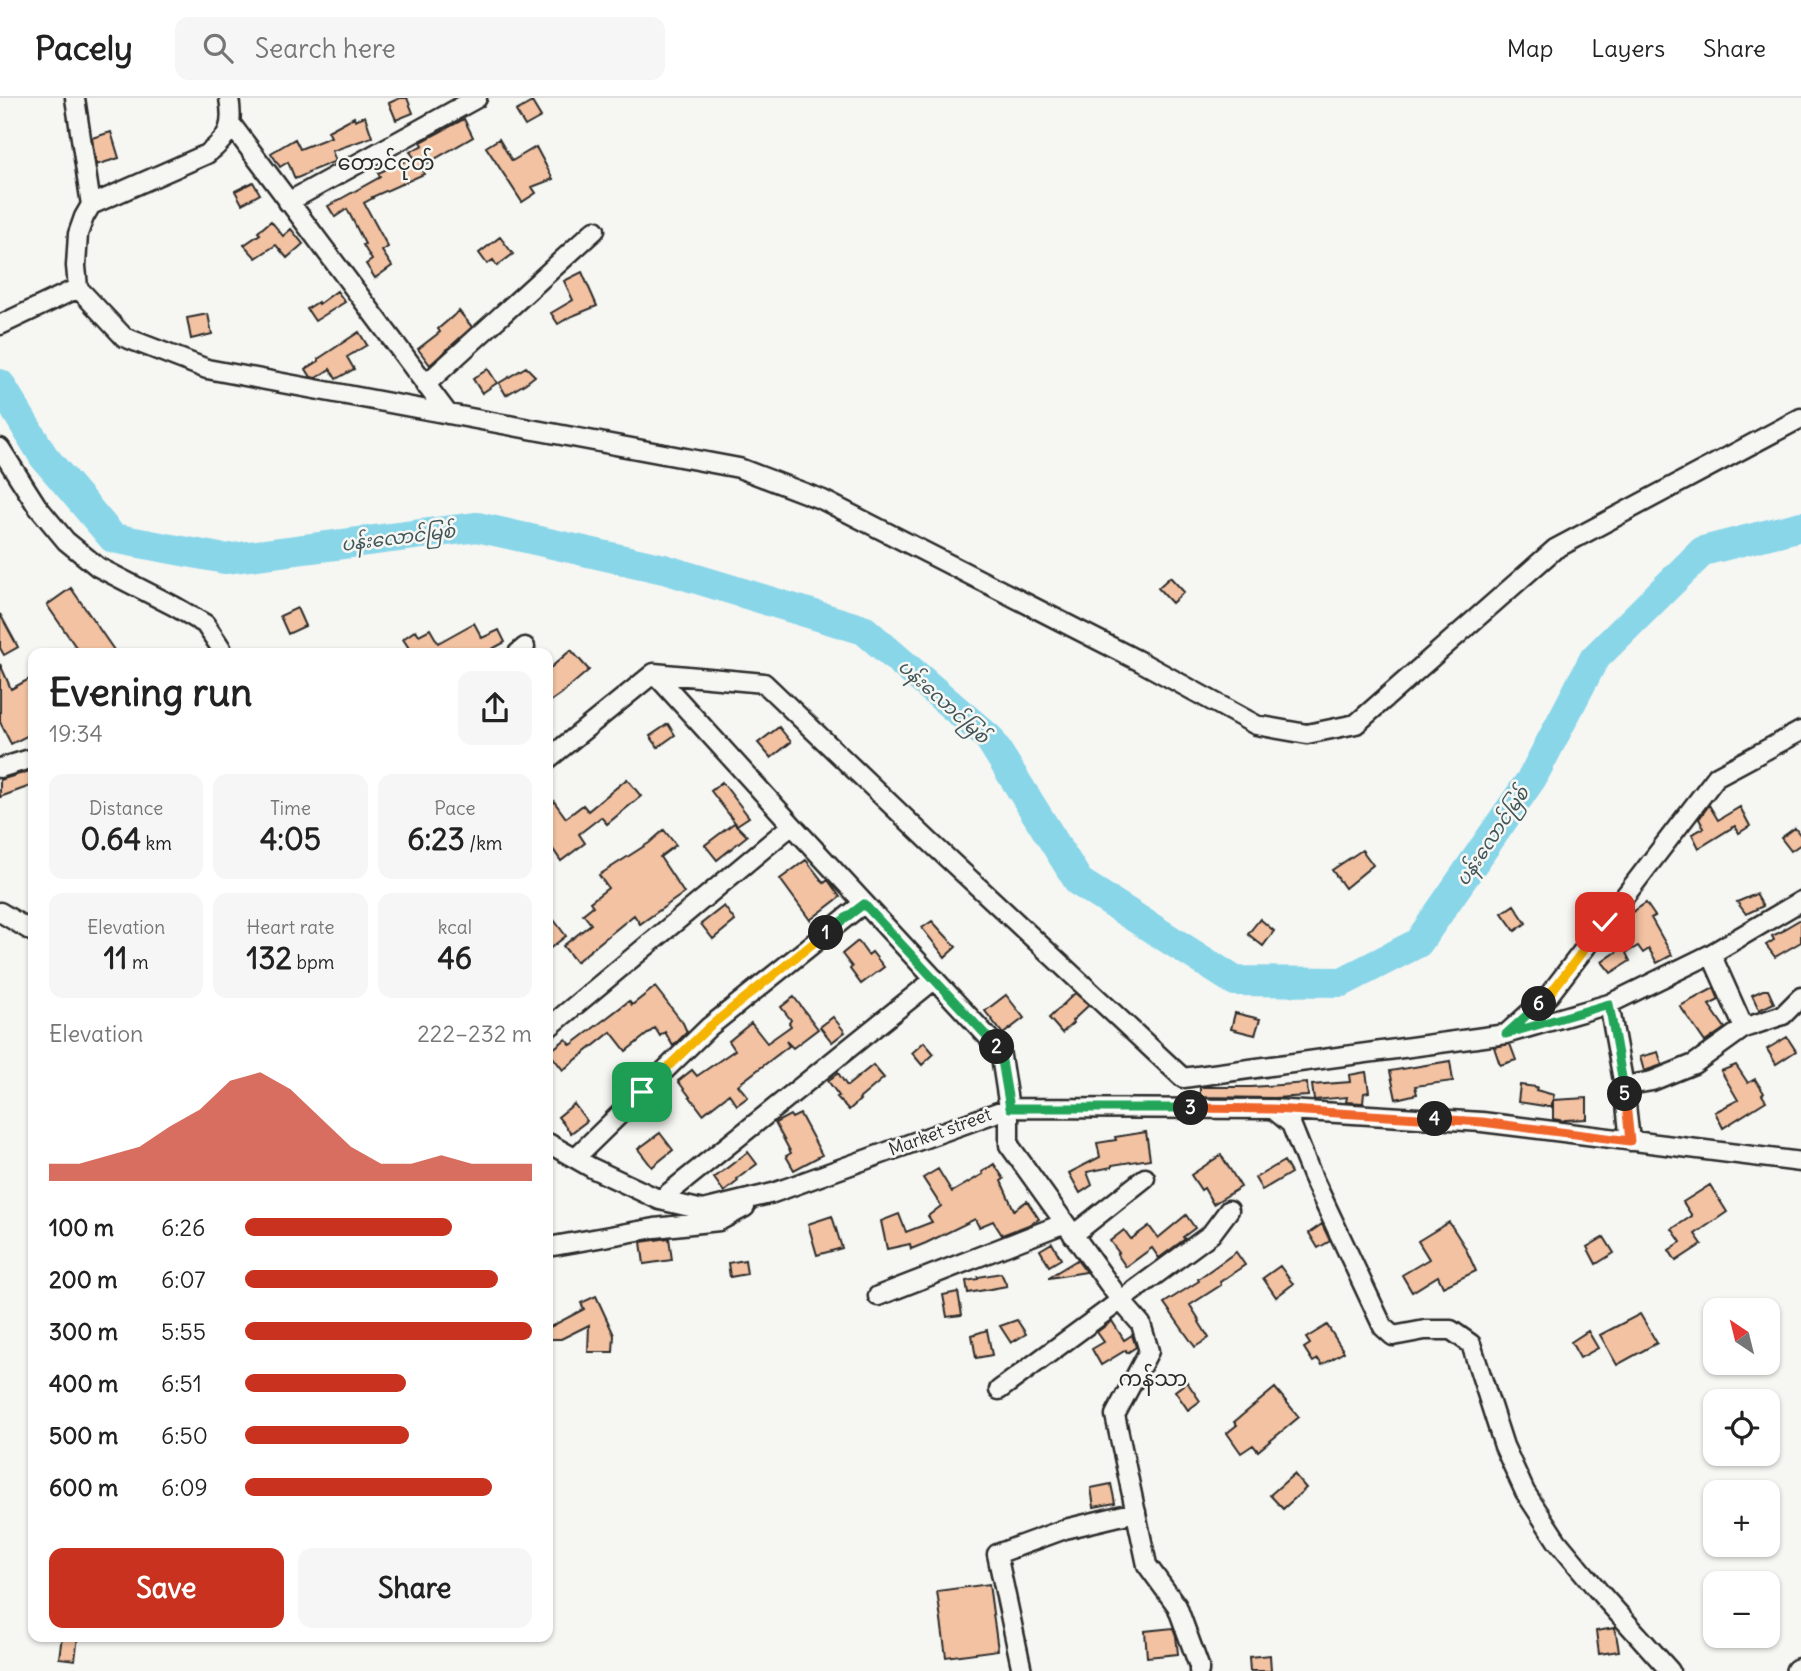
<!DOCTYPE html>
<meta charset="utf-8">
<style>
body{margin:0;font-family:Delius,"Noto Sans Myanmar",sans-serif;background:#f6f6f6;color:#222;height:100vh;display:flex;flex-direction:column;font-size:26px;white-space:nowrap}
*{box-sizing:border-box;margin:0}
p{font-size:23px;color:#767676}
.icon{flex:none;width:38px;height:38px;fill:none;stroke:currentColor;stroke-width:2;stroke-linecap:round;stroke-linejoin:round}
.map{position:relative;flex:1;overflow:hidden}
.drawer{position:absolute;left:28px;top:550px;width:525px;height:994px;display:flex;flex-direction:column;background:#fff;border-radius:14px;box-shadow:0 2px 5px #0004}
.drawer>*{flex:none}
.needle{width:46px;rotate:325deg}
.fabs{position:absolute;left:1703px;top:1200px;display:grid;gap:14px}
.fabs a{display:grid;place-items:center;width:77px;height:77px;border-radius:14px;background:#fff;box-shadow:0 2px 5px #0004;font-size:35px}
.pin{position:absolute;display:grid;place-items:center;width:60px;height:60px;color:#fff;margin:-30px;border-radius:14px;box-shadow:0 4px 10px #0006}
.km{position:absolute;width:35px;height:35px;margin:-18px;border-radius:50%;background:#222;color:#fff;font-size:19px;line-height:35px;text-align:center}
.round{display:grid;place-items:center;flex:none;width:74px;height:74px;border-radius:14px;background:#f6f6f6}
.headline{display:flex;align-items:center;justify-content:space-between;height:119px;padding:0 21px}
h1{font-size:38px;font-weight:700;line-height:52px}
.metrics{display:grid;grid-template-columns:repeat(3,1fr);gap:10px;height:119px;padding:7px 21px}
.metrics div{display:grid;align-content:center;border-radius:14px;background:#f6f6f6;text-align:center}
.metrics b{font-size:30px;font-weight:700}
.metrics small{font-size:19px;font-weight:400}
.metrics p{font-size:19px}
.chart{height:196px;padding:14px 21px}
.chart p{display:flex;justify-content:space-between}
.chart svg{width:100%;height:126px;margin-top:7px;fill:#c8321e;opacity:.7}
.action{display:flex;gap:14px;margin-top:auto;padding:14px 21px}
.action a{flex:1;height:80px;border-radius:14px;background:#c8321e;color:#fff;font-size:28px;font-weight:700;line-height:80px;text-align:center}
.action a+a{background:#f6f6f6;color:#222}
ul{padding:0 21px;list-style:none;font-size:23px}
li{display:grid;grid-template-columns:112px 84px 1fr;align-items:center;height:52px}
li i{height:18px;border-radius:9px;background:#c8321e}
header{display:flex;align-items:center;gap:42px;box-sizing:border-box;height:98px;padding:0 35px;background:#fff;border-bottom:2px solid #e0e0e0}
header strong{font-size:33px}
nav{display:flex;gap:38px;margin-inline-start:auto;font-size:24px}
.search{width:490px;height:63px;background:#f6f6f6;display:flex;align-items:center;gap:18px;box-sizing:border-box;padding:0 24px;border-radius:14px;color:#767676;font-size:26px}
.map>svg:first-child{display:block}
</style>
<header>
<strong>Pacely</strong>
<div class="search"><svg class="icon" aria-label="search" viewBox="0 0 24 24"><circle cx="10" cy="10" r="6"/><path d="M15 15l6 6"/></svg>Search here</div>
<nav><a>Map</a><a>Layers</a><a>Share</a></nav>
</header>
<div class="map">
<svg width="1801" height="1573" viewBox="0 0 1801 1573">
<rect width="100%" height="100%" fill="#f6f6f2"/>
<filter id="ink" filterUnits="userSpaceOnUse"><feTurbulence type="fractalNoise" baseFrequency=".0143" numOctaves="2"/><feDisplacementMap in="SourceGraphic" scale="14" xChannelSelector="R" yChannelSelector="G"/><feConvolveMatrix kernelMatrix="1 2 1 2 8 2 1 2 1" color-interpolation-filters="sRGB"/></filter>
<g filter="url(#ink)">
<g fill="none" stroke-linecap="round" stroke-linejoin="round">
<path stroke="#89d6e9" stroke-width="30" d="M0,286l44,73 69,81 112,21 252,-32 187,42 200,61 125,108 90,144 156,99 107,1 76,-39 114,-165 62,-119 109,-108 98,-25"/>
</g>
<path fill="#f2c2a2" stroke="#2b2b2b" stroke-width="2" d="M400,0h7l6,15 -17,7 -7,-17z
M532,4l9,15 -16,9 -9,-15z
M365,18l7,21 -40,14 4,10 -28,11 1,1 -14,6 -7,-17 -8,5 -9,-14 24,-14 5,10 31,-12 -3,-6 26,-14 1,3z
M464,21l9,18 -52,30 3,7 -52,23 1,1 -9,5 24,44 -6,4 10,15 -17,12 -9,-14 6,-4 -9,-15 2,-1 -18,-35 -12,8 -7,-11 52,-29 -2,-4 36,-16 -4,-5 13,-7 -2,-3z
M111,34l8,26 -23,7 -4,-27z
M499,41l13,22 24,-14 17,32 -21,8 4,6 -14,9 -36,-55z
M253,84l7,12 -18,10 -7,-13z
M271,123l12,15 8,-7 12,15 -16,14 -11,-13 -20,13 -12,-13 16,-11 -2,-2z
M500,139l13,17 -16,12 -4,-6 -6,4 -8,-11z
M582,174l15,34 -27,11 -12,7 -7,-11 22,-13 -9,-19z
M337,193l8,11 -30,19 -8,-12 11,-7 1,2z
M459,213l13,16 -42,38 -12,-16 22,-17 -2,-3z
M208,216l4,20 -21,5 -4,-21z
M359,234l8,13 -20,12 7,12 -18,10 -6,-10 -14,9 -5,-1 -5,-8 13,-8 -1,-2z
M526,269l9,9 -9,7 -20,12 -7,-12z
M488,271l9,14 -15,10 -9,-14z
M1170,479l14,15 -12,11 -14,-15z
M71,490l45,65h-36l-33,-48z
M297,510l8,18 -17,8 -8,-18z
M0,516l18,33 -14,8 -4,-7z
M474,525l8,15 17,-8 6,12 -20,11h-73l-9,-14 13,-9 3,5 11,-6 8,14z
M571,552l18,20 -28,24 -13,9v-33z
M0,566l11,25 22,-12v56l-22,11 -11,-22z
M668,626l7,11 -17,12 -8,-11z
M779,629l12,15 -20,16 -13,-15z
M33,672v15l-33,12v-17z
M627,681l14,17 -34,28 -6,-7 -22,17 6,9 -24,18 -13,-19v-49l18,25 17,-13 5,6z
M722,684l27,35 -12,8 -26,-34z
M1709,707l9,15 22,-13 10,19 -11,7 -4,-7 -36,22 -7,-14 12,-6 -5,-9z
M734,725l13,13 -30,24 -12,-15z
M1795,730l6,8v8l-10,7 -10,-13z
M664,732l12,15 -16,12 24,36 -44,31 -6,-9 -58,47 -13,-16 28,-22 -8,-10 10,-8 -3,-4 18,-14 -9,-13 50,-32z
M1362,752l11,15 -28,23 -13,-18z
M806,762l18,23 4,-3 12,17 -30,23 -30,-41z
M1756,796l7,12 -17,8 -9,-12z
M1646,805l9,13 -4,2 21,37 -15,8 -8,-14 -6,4 -5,-7 -12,7 4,8 -19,12 -9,-11 20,-14 -10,-16 4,-6 14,-8 -2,-3z
M1514,807l12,18 -11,8 -13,-18z
M724,808l11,15 -22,18 -12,-15z
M548,814l18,24 -18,14z
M1260,821l14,12 -11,15 -15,-12z
M1801,821v23l-26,15 -9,-12 8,-5 -2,-4 13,-6 -1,-1z
M932,823l24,26 -11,10 -23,-29z
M858,843l10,14 4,-3 12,15 -23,17 -11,-15 2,-2 -10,-13z
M655,889l28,36 4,9 -14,14 -8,-14 -5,4 -5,-8 -29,23 -15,-19 -48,38 -14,-18 17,-13 5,6 58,-44 3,4z
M1714,890l5,12 -10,5 16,23 -20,14 -25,-36z
M1763,892h5l6,13 -15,7 -7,-15z
M1075,895l14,12 -17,16 1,2 -11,10 -13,-15z
M1006,897l18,23 -21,16 -18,-23z
M794,899l24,32 -25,19 -7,-7 3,5 -51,39 10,12 -11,8 -8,-11 -26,20 -25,-33 14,-11 5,6 38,-26 -6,-9 22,-18 16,20 24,-17 -2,-3 2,-3 -10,-13z
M1235,915l25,6 -5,16 -24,-6z
M833,919l12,15 -13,10 -12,-15z
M1787,939l9,14 -20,13 -9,-15z
M924,944l10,12 -12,11 -10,-12z
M1510,946l6,16 -16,5 -6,-18z
M1658,954l4,13 -18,6 -4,-14z
M1450,963l3,20 -38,5 2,8 -21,5 -6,-28z
M873,967l11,13 -25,21 1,1 -11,10 -12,-13 2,-1 -11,-15 10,-8 9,13z
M1736,967l12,18 7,-4 9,14 -2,2 4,6 -43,27 -8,-16 23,-12 -17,-29z
M1366,974l3,20 -5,1 -1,10 -17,-1 1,-5 -33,3 -2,-15 38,-3 -1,-7z
M1307,985l1,13 -34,2 -74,-1v-10h51z
M1520,987l17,2 -1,3 18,5 -3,12 -33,-5z
M1587,1000v21l-22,1v1l-12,-2v-19z
M574,1006l13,17 -16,12 -13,-16z
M800,1016l22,41 -28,15 -8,-14 5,-3 -16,-30 15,-8 2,3z
M1146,1034l4,27 -38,6v2l-25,5 5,13 -12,8 -11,-20 31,-16 -3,-14 19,-3 -1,-3z
M660,1035l13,17 -21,17 -14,-18z
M748,1054l9,12 -20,15 1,2 -14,11 -10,-14z
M1221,1057l20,32 -28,17 -9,-16 -3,2 -10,-15z
M1284,1063l7,12 -29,17 -7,-12z
M994,1066l10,15 -3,2 13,29 13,-9 12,18 -8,5 -29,11 -9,-14 -14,6 -4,-8 -49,24 -15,6 -1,-5 -23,5 -6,-28 18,-7 7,18 26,-10 -4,-6 13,-10 -18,-28 15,-9 14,23 31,-18 -1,-2z
M1710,1087l17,27 -32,22 7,10 -26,17 -7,-11 12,-8 -9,-13 20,-13 -9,-14z
M1186,1117l9,13 -12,9 2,2 -26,19 -7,-10 -26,19 -9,-13 2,-1 -9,-12 14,-11 7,9 18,-13 9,12z
M832,1118l10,32 -25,7 -9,-31z
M1449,1124l16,25 11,24 -33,16 -5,-11 -26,16 -10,-17 27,-16 -11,-18z
M1322,1126l8,17 -12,7 -9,-15z
M1604,1139l10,16 -18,11 -9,-17z
M669,1140l3,22 -28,4 -3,-22z
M1052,1145l9,16 -12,7 -9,-16z
M1236,1154l9,13 -25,17 1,3 -31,20 10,16 -1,1 10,16 -14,9 -31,-44 35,-22 -1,-2z
M745,1162l2,14 -17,3 -2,-14z
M1077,1162l9,12 -37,6v-1z
M1280,1168l13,18 -17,13 -13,-19z
M1001,1175l6,13 -39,7 -2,-12 12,-2v-2z
M958,1194l4,23 -15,2 -4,-22z
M596,1198l18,39 -1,17h-25l1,-27 -28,14h-13v-11l36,-19 -3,-6z
M1640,1216l17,29 -40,22 -17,-30z
M1017,1222l9,14 -15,9 -11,-17z
M1112,1223l12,19 8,-5 4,12 -9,6 -1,-3 -25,15 -9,-16 12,-7 -7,-10z
M1327,1227l17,27 -22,13 -4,-6 -5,3 -9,-14 6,-4 -4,-6z
M987,1232l5,25 -16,3 -4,-23z
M1588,1233l10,17 -18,10 -9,-16z
M1187,1284l13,19 -12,9 -13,-19z
M1275,1290l24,29 -41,34 -5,-6 -12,8 -14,-20 10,-8 -3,-3z
M1294,1376l12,14 -23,21 -13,-14z
M1111,1386l4,19 -21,4 -3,-19z
M989,1486l9,66 -52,7 -9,-66z
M1173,1530l3,8 2,18 -31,3 -2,-26z
M1615,1530l4,23 -20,3 -3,-23z
M62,1538h16l-3,24 -16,-2z
M1270,1557l1,16h-21l-1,-14z"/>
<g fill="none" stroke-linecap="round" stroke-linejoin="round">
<defs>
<path id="minor" d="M75,0l16,107
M229,0c5,29 0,39 -22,56l-116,51 -7,12 -6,17 -2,32 2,22 46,49 83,32 532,99 84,32 318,162 115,63 51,9 49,-10 199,-175 246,-131
M231,26l217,290
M288,104l189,-104
M0,227l78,-37
M425,287l170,-155
M0,350l37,58 29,35 32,26 76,39 31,18 16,24 -1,5
M518,555l7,-6
M654,575l110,10 165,158 254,237 323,-44 43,-39 168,-219 84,-45
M548,661l106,-86 138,152 208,225 9,58v37l112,156 20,23 8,27 -34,64 32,150 30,41 22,60v5
M0,670l33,-10
M0,814l33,20
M1711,856l33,74 39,-13 18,-18
M1609,906l15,82 6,55
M548,930l244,-203
M1509,935l100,-29 102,-50 90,-53
M1624,988l28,-5 42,-17 50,-36
M1273,1011l18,15 21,52 71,151 10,9 32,-6h26l20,14 33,102 21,46 32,49 44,53 69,77
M548,1045l44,25 68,32 43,10 70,-17 236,-85 264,1 209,13 319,40
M575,1060l134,-131 155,-124
M660,1102l275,-221
M1073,1137l72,-57
M548,1149l107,-19 64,-7 26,-14
M878,1198l187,-73
M999,1292l212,-156 18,-24
M1022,1573l-25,-117 68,-25 71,-17"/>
<path id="tertiary" d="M1798,1573l3,-1"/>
</defs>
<use href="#minor" stroke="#2b2b2b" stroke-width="23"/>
<use href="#tertiary" stroke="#2b2b2b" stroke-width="28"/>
<use href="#minor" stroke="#f6f6f2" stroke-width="18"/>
<use href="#tertiary" stroke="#f6f6f2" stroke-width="23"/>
</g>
</g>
<g fill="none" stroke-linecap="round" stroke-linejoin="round" filter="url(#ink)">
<defs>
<path id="split-1" d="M642,994l67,-65 117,-94"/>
<path id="split-2" d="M826,835l38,-29 133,143"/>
<path id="split-3" d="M997,949l3,2 10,59h181"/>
<path id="split-4" d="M1191,1010l82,1 162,10"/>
<path id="split-5" d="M1435,1021l47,3 148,19 -5,-47"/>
<path id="split-6" d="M1539,906l-33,30 103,-30 16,90"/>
<path id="split-7" d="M1539,906l10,-9 56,-73"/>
</defs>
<use href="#split-1" stroke="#fff" stroke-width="14"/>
<use href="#split-2" stroke="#fff" stroke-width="14"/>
<use href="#split-3" stroke="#fff" stroke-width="14"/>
<use href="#split-4" stroke="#fff" stroke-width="14"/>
<use href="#split-5" stroke="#fff" stroke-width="14"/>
<use href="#split-6" stroke="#fff" stroke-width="14"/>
<use href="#split-7" stroke="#fff" stroke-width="14"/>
<use href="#split-1" stroke="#f5b400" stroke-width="9"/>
<use href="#split-2" stroke="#22a559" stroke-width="9"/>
<use href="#split-3" stroke="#22a559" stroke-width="9"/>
<use href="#split-4" stroke="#f0652b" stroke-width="9"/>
<use href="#split-5" stroke="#f0652b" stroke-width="9"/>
<use href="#split-6" stroke="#22a559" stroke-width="9"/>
<use href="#split-7" stroke="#f5b400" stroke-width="9"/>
</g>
<g text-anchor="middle" stroke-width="5" stroke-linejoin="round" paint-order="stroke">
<g font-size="18" fill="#2b2b2b" stroke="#f6f6f2">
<text transform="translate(940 1034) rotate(-20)" y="6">Market street</text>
</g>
<g font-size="19" font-style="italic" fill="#42565a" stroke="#f6f6f2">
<text transform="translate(398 439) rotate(-7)" y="7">ပန်းလောင်မြစ်</text>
<text transform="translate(944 603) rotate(42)" y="7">ပန်းလောင်မြစ်</text>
<text transform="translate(1492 738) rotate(-56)" y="7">ပန်းလောင်မြစ်</text>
</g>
<g font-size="21" fill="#2b2b2b" stroke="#f6f6f2">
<text x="386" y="72">တောင်ငုတ်</text>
<text x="1153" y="1288">ကန်သာ</text>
</g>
</g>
</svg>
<div class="fabs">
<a><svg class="needle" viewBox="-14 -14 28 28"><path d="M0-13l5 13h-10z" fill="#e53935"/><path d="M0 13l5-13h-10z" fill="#767676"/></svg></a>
<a><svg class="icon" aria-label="locate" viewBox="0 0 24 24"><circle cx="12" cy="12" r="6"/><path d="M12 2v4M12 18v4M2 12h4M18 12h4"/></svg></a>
<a>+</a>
<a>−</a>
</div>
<div class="pin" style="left:642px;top:994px;background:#1e9e55"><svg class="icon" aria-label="arrive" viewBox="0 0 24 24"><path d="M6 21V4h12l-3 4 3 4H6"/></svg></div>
<div class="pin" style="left:1605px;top:824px;background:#d93025"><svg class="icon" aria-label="check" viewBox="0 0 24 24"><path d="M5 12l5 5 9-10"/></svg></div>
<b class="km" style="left:826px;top:835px">1</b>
<b class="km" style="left:997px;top:949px">2</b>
<b class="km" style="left:1191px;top:1010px">3</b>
<b class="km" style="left:1435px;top:1021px">4</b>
<b class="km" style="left:1625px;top:996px">5</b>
<b class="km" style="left:1539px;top:906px">6</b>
<section class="drawer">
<div class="headline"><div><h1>Evening run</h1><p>19:34</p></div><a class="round"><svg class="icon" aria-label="share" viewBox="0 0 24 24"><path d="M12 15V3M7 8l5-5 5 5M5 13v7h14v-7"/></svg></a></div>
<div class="metrics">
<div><p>Distance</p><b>0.64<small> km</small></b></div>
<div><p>Time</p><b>4:05</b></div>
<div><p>Pace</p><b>6:23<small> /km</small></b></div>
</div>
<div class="metrics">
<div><p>Elevation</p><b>11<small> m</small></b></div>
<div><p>Heart rate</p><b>132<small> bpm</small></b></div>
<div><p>kcal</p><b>46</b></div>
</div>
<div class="chart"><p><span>Elevation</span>222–232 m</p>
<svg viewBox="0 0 160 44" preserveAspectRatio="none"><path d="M0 44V38L10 38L20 35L30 32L40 25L50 19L60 9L70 6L80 12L90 22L100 32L110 38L120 38L130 35L140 38L150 38L160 38V44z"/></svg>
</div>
<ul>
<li><b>100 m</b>6:26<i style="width:72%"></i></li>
<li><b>200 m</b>6:07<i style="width:88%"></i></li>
<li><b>300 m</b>5:55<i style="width:100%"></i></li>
<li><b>400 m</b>6:51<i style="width:56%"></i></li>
<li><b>500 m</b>6:50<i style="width:57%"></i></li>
<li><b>600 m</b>6:09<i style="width:86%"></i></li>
</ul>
<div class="action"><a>Save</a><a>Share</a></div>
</section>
</div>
